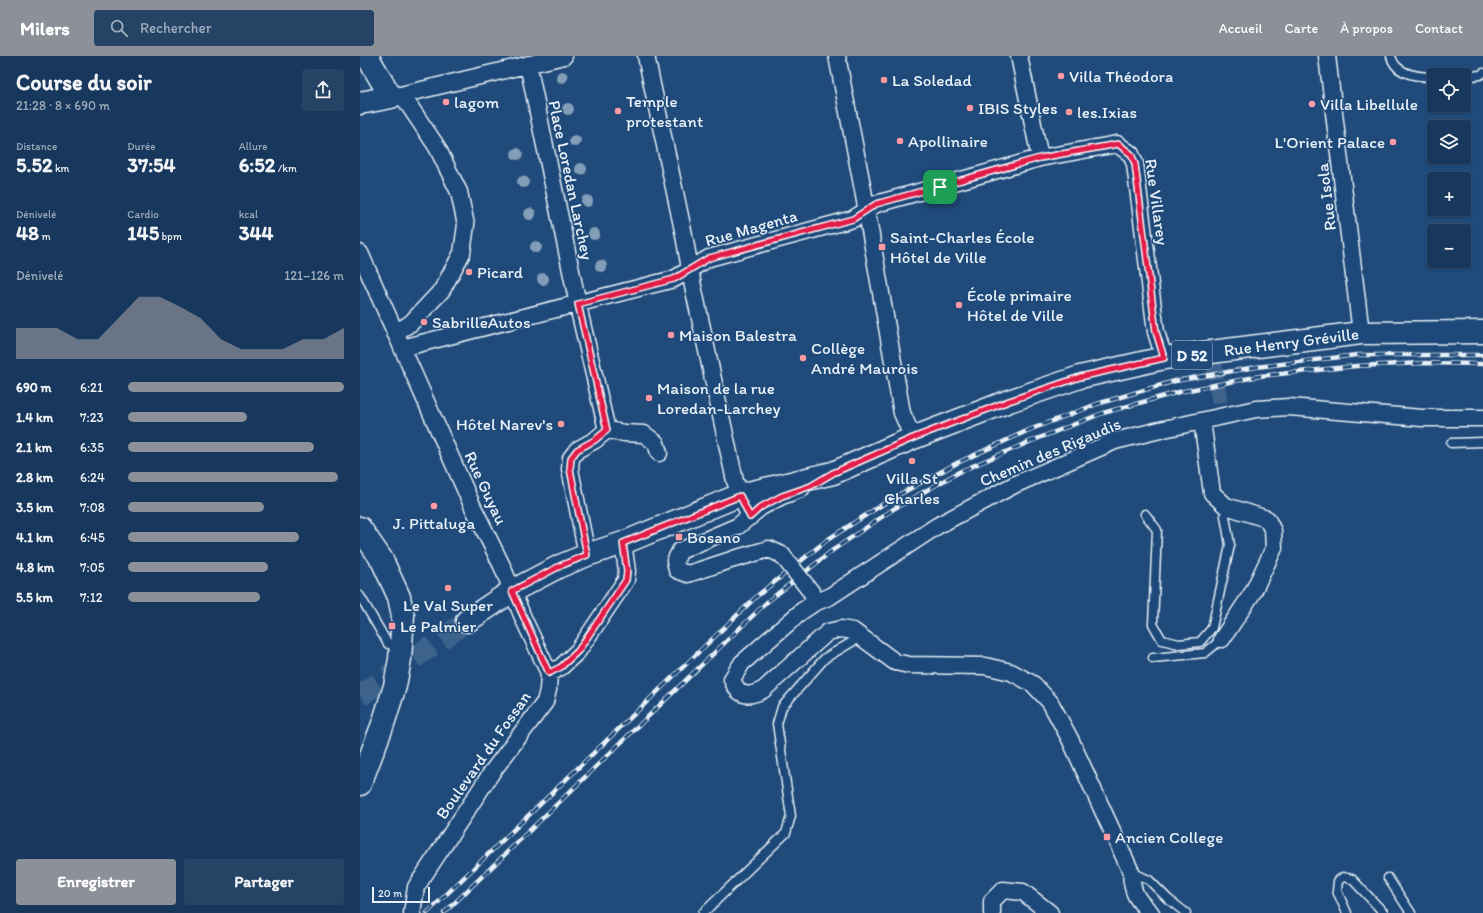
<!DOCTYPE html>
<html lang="fr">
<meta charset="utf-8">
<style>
body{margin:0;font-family:Itim,sans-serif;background:#244365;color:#f1f3f6;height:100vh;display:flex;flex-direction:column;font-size:15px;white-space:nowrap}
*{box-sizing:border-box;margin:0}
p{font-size:13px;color:#9eacbb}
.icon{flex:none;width:22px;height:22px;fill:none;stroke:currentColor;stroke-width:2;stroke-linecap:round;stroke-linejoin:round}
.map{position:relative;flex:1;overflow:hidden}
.sheet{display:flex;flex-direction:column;background:#17385c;width:360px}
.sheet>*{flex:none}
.tools{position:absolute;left:1067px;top:12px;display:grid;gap:8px}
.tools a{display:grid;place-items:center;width:44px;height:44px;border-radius:4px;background:#17385c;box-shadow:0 1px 3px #0004,0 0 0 1px #365272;font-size:20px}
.scale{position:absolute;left:12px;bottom:10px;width:58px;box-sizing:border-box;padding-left:4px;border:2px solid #e8f1f8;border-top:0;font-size:11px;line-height:14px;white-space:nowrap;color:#e8f1f8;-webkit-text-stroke:3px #1f4a7a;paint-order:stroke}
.pin{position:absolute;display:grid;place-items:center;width:34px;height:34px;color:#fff;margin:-17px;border-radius:8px;box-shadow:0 2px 6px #0006}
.round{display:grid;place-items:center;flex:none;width:42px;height:42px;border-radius:4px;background:#244365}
.overview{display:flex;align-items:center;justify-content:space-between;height:68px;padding:0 16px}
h1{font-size:22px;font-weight:700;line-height:30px}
.metrics{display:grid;grid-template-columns:repeat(3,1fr);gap:6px;height:68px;padding:4px 16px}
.metrics div{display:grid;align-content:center}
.metrics b{font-size:20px;font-weight:700}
.metrics small{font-size:11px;font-weight:400}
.metrics p{font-size:11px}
.chart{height:112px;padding:8px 16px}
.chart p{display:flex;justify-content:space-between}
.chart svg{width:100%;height:72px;margin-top:4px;fill:#8c9099;opacity:.7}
.primary-button{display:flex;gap:8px;margin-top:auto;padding:8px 16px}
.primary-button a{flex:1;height:46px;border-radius:4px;background:#8c9099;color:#fff;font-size:16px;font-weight:700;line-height:46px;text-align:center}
.primary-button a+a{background:#244365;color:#f1f3f6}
ul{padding:0 16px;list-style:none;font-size:13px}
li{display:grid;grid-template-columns:64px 48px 1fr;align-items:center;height:30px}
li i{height:10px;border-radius:5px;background:#8c9099}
header{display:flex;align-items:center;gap:24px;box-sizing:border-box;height:56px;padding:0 20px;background:#8c9099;color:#fff}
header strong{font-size:19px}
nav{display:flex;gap:22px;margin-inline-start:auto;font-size:14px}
.search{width:280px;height:36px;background:#244365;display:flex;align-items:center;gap:10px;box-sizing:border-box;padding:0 14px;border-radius:4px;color:#9eacbb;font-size:15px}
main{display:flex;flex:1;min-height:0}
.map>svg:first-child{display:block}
</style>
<header>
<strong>Milers</strong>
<div class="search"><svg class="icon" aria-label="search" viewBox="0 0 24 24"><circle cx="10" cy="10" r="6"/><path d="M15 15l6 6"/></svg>Rechercher</div>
<nav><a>Accueil</a><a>Carte</a><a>À propos</a><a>Contact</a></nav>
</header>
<main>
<section class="sheet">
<div class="overview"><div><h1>Course du soir</h1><p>21:28 · 8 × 690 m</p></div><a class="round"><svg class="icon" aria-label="share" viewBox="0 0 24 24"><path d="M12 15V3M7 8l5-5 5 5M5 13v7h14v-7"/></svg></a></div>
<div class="metrics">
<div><p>Distance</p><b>5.52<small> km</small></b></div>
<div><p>Durée</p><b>37:54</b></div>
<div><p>Allure</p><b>6:52<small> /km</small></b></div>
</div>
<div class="metrics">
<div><p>Dénivelé</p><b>48<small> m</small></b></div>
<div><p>Cardio</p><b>145<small> bpm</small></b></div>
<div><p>kcal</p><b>344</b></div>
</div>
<div class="chart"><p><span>Dénivelé</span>121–126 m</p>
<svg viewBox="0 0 160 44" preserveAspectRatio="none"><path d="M0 44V25L10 25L20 25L30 32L40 32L50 19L60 6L70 6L80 12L90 19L100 32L110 38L120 38L130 38L140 32L150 32L160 25V44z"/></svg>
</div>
<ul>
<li><b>690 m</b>6:21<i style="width:100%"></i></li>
<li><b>1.4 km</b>7:23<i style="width:55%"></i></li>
<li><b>2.1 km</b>6:35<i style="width:86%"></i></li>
<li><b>2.8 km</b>6:24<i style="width:97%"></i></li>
<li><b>3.5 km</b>7:08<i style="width:63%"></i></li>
<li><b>4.1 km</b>6:45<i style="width:79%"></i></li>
<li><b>4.8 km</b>7:05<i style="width:65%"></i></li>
<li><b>5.5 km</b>7:12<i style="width:61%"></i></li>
</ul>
<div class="primary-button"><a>Enregistrer</a><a>Partager</a></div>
</section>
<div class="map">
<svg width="1123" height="857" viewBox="0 0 1123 857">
<rect width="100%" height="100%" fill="#1f4a7a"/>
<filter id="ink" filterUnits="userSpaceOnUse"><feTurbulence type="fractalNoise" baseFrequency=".025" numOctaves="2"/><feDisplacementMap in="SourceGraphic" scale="8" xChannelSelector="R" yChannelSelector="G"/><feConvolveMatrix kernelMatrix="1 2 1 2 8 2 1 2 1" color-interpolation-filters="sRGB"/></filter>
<g filter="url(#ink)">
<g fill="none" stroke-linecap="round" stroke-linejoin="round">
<path stroke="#3d638d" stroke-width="16" stroke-dasharray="16 8" stroke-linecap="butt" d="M854,307l6,42"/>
<path stroke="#3d638d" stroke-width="22" stroke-dasharray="22 11" stroke-linecap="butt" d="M0,640l107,-75"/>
<defs>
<path id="lane" d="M1031,0c4,19 27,21 43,21
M1104,21l16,-2 3,-2
M1091,387l32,-1
M785,458l12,16 -4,94 9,16 17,4 21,-2 12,-14 18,-83 -5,-29 1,-10
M0,540l28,48 13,2
M793,602l52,-5 17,-14
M771,816l18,8 19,19 18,14
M1028,822l23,35
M343,857l83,-80 5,-17 -14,-92 5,-17 43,-49 37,-22
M987,857l-10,-22 1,-10 5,-4 9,2 32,34"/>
<path id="street" d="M286,0l38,179 9,51 42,195 15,36
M477,0l26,134 39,223 11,25
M659,0l21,102
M967,0l34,277
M168,8l53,255 26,111
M32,41l172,-41
M0,197l112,252 30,61 22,54 25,53 -1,17 -3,12 -53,70 -76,115 -4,26
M35,277l16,-10 31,-33 20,-37 4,-28 -7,-33 -22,-45 -35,-52
M42,292l272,-69 35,-21 144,-39 23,-15 164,-46 77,-14 14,10 4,10 21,168 8,26
M842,365l10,72 14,13 41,13 6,12 1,17 -21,44 -31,47
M227,499l-17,-86 1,-11 6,-8 18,-10 12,-10 17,3 20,1 12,9 3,10
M422,499l-13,-6 -35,10 -46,15 -11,-4 -2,-9 5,-10 58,-25 23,-19 21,-11 19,-7
M452,537l2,10 -12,8 -60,52 -10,16c6,17 15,19 31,11l65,-58 13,-3 12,2 42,31 14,3 76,1 26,6 22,12 17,18 20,37 61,133c1,21 5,27 20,41
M454,547l15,-6 108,-71 77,-41 101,-44 49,-12 92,-20 33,-2 133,11h61
M189,617l12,-6 17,-16 48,-71 1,-9 -4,-28
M632,857v-12l11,-11 20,2 27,21"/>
<path id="secondary" d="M0,47l31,-6 -24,-41
M0,472l22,32 17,37 4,19 -3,43 -5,27 -12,38 -23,60"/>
<g id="primary">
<path id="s1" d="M107,565l45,-30 48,-25 27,-11 36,-12 117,-48 93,-22 80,-35 96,-37 71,-24 84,-19 197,-25 122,-1"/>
</g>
</defs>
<use href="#lane" stroke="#e8f1f8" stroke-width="11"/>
<use href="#street" stroke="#e8f1f8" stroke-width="19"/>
<use href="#secondary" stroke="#e8f1f8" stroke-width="25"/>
<use href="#primary" stroke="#e8f1f8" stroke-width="25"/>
<use href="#lane" stroke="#1f4a7a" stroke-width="8"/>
<use href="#street" stroke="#1f4a7a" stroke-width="16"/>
<use href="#secondary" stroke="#1f4a7a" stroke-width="22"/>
<use href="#primary" stroke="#1f4a7a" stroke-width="22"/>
<defs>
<path id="rail" d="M67,857l330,-317 70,-56 64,-41 66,-36 72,-33 68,-26 78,-23 81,-14 101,-12h126
M84,857l323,-311 66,-52 62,-42 66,-37 73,-31 69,-27 76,-21 81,-16 96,-10 67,-3 60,1"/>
</defs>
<use href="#rail" stroke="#e8f1f8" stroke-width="4.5"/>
<use href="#rail" stroke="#1f4a7a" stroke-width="3" stroke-dasharray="9" stroke-linecap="butt"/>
<defs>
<path id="street-bridge" d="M422,499l30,38"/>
</defs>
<use href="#street-bridge" stroke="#e8f1f8" stroke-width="19" stroke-linecap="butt"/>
<use href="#street-bridge" stroke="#1f4a7a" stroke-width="16"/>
</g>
<g fill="#849eb9">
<circle cx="202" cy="21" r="6"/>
<circle cx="208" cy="53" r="6"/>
<circle cx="215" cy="85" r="6"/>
<circle cx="157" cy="98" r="6"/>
<circle cx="221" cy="113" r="6"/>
<circle cx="163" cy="126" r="6"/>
<circle cx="227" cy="145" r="6"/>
<circle cx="170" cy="158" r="6"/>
<circle cx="234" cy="178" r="6"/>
<circle cx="176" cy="191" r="6"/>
<circle cx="241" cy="210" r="6"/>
<circle cx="183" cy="223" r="6"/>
</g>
</g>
<g fill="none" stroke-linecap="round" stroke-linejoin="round" filter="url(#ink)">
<defs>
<path id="route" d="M758,88l13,10 4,10 21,168 8,26 -84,19 -71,24 -96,37 -80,35 -22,13 -29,10 -21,11 -11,10 -10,-21 -117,47 4,28 -1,9 -48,71 -17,16 -12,6 -37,-82 48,-25 27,-11 -17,-86 1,-11 6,-8 18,-10 12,-10 -29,-126 96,-25 35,-21 144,-39 23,-15 164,-46z"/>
</defs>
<use href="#route" stroke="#fff" stroke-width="8"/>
<use href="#route" stroke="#e11d48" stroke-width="5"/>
</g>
<g fill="#ff9aa2" stroke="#1f4a7a" stroke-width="1.5">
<circle cx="701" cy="20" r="4"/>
<circle cx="524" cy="24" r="4"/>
<circle cx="86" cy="46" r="4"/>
<circle cx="952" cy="48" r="4"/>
<circle cx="610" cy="52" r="4"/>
<circle cx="258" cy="55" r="4"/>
<circle cx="709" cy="56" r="4"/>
<circle cx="540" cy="85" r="4"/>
<circle cx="1033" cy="86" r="4"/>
<rect x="518" y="187" width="8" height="8" rx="2"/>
<circle cx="109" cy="216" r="4"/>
<circle cx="599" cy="249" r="4"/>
<circle cx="64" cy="266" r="4"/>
<circle cx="311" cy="279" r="4"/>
<circle cx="443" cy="302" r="4"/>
<circle cx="289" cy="342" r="4"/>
<circle cx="201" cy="368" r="4"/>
<circle cx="552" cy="405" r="4"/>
<circle cx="74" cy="450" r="4"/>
<rect x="315" y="477" width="8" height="8" rx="2"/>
<circle cx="88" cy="532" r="4"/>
<rect x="28" y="566" width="8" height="8" rx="2"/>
<rect x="743" y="777" width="8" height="8" rx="2"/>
</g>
<g text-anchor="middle" stroke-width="3" stroke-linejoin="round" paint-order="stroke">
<rect fill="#1f4a7a" stroke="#acbfd2" stroke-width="1" x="812" y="285" width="40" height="28" rx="3"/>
<g font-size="16" font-weight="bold" fill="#e8f1f8">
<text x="832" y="305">D 52</text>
</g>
<g font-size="17" fill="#e8f1f8" stroke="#1f4a7a" text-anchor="start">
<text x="709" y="26">Villa Théodora</text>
<text x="532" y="30">La Soledad</text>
<text x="266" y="51">Temple<tspan x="266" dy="20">protestant</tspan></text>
<text x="94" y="52">lagom</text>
<text x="960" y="54">Villa Libellule</text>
<text x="618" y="58">IBIS Styles</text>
<text x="717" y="62">les.Ixias</text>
<text x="548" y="91">Apollinaire</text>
<text x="1025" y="92" text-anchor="end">L'Orient Palace</text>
<text x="530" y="187">Saint-Charles École<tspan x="530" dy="20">Hôtel de Ville</tspan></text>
<text x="117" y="222">Picard</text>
<text x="607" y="245">École primaire<tspan x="607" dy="20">Hôtel de Ville</tspan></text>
<text x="72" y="272">SabrilleAutos</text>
<text x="319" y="285">Maison Balestra</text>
<text x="451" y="298">Collège<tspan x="451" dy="20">André Maurois</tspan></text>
<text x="297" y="338">Maison de la rue<tspan x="297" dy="20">Loredan-Larchey</tspan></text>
<text x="193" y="374" text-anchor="end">Hôtel Narev's</text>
<text x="552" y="428" text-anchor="middle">Villa St<tspan x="552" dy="20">Charles</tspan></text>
<text x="74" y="473" text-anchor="middle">J. Pittaluga</text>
<text x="327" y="487">Bosano</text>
<text x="88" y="555" text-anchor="middle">Le Val Super</text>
<text x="40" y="576">Le Palmier</text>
<text x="755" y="787">Ancien College</text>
</g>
<g font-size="17" fill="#e8f1f8" stroke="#1f4a7a">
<text transform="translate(211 124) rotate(78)" y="6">Place Loredan Larchey</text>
<text transform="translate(966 141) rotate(-97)" y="6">Rue Isola</text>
<text transform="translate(797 146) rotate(82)" y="6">Rue Villarey</text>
<text transform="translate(391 172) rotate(-16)" y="6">Rue Magenta</text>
<text dy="6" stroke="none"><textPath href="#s1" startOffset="877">Rue Henry Gréville</textPath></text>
<text transform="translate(690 396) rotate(-23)" y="6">Chemin des Rigaudis</text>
<text transform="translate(126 432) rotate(65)" y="6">Rue Guyau</text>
<text transform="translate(123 699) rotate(-55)" y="6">Boulevard du Fossan</text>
</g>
</g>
</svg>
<div class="tools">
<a><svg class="icon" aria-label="locate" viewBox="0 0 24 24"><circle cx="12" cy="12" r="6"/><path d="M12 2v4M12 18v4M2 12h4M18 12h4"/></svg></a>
<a><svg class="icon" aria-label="layers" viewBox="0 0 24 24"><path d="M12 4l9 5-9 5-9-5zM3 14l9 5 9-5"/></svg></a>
<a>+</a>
<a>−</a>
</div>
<div class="scale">20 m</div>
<div class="pin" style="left:580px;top:131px;background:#1e9e55"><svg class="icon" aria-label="arrive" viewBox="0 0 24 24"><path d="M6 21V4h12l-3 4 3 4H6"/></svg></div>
</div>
</main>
